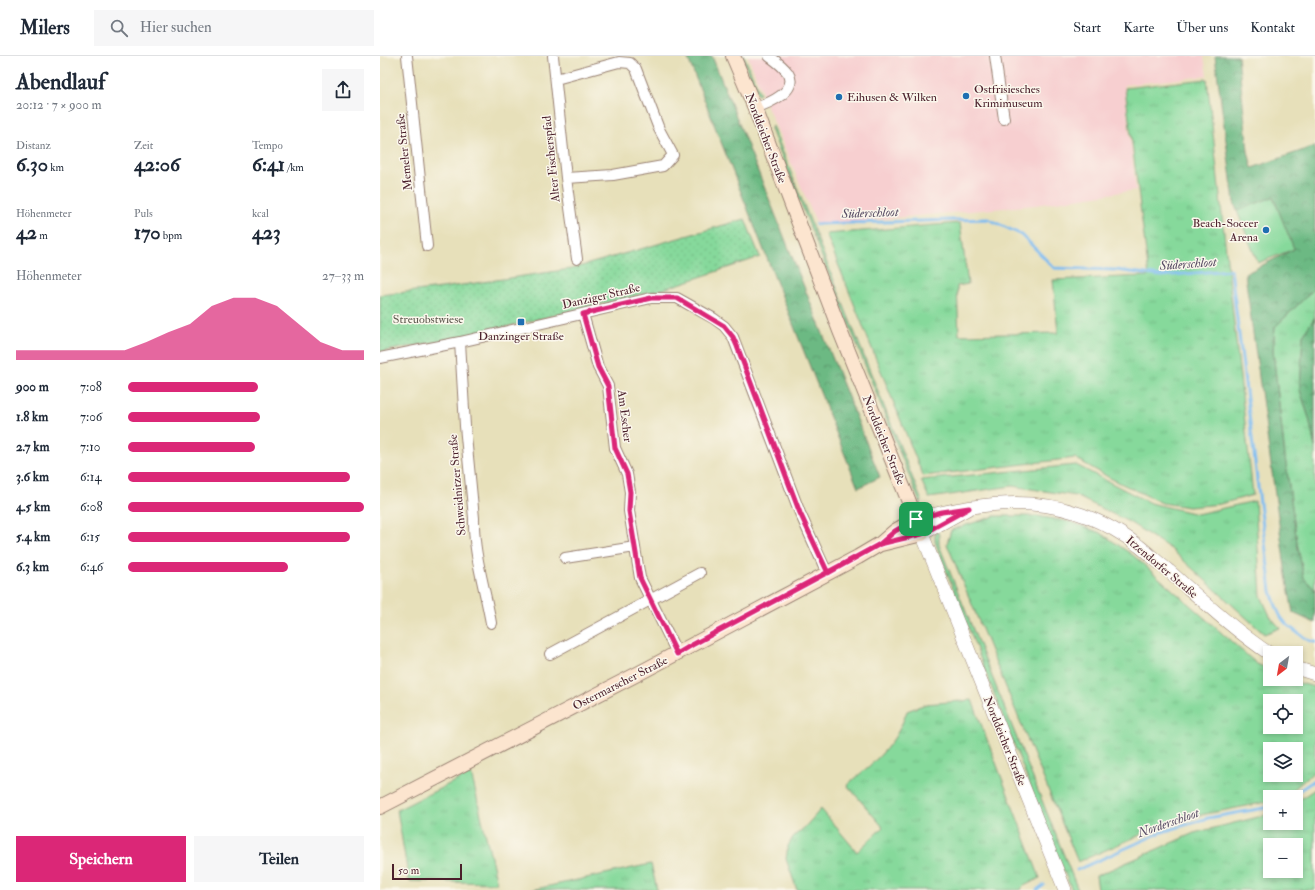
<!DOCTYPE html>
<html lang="de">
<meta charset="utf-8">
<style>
body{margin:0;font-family:"IM FELL Double Pica",serif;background:#f6f6f7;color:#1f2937;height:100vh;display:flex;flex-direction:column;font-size:15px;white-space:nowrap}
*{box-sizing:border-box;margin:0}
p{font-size:13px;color:#747a83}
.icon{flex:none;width:22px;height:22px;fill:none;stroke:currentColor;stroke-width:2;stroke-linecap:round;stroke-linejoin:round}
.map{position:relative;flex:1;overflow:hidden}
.drawer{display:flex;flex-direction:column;background:#fff;width:380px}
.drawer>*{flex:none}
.needle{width:26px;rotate:211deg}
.tools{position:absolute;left:883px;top:590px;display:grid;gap:8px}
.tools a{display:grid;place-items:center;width:40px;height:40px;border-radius:0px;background:#fff;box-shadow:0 2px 6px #0003;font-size:20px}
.scale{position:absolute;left:12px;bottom:10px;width:70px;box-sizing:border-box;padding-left:4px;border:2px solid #4a1f2b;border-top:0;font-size:11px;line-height:14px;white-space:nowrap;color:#4a1f2b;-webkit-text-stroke:3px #fbf7ec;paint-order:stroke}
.pin{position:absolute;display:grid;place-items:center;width:34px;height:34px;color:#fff;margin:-17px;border-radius:8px;box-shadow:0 2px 6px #0006}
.round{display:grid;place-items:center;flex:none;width:42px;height:42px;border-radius:0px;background:#f6f6f7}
.summary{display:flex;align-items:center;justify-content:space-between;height:68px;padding:0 16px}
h1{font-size:22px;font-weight:800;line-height:30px}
.metrics{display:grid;grid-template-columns:repeat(3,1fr);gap:6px;height:68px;padding:4px 16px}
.metrics div{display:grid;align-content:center}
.metrics b{font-size:20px;font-weight:800}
.metrics small{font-size:11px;font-weight:400}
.metrics p{font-size:11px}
.chart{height:112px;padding:8px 16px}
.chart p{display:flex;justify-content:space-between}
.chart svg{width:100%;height:72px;margin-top:4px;fill:#db2777;opacity:.7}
.cta{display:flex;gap:8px;margin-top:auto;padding:8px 16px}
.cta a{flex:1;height:46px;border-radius:0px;background:#db2777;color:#fff;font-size:16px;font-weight:800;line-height:46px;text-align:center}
.cta a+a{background:#f6f6f7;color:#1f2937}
ul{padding:0 16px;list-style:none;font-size:13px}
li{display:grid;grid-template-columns:64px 48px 1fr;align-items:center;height:30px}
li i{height:10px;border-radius:5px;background:#db2777}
header{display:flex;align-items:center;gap:24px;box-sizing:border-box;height:56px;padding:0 20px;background:#fff;border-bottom:1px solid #e0e1e3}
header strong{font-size:19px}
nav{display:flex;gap:22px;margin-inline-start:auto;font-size:14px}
.search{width:280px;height:36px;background:#f6f6f7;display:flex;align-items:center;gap:10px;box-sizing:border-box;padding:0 14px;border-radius:0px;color:#747a83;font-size:15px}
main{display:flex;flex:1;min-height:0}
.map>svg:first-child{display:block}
</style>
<header>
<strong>Milers</strong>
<div class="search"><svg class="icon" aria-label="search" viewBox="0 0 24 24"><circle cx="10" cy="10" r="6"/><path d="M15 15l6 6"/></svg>Hier suchen</div>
<nav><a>Start</a><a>Karte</a><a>Über uns</a><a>Kontakt</a></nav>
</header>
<main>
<section class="drawer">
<div class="summary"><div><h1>Abendlauf</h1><p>20:12 · 7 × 900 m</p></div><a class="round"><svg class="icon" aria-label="share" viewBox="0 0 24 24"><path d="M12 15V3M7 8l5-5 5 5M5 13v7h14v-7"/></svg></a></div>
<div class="metrics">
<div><p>Distanz</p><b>6.30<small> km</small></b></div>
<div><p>Zeit</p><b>42:06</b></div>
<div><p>Tempo</p><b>6:41<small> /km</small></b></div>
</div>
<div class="metrics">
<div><p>Höhenmeter</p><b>42<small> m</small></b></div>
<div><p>Puls</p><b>170<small> bpm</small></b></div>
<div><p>kcal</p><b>423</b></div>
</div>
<div class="chart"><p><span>Höhenmeter</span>27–33 m</p>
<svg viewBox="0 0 160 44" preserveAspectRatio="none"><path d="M0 44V38L10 38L20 38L30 38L40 38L50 38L60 33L70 27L80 22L90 11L100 6L110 6L120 11L130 22L140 33L150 38L160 38V44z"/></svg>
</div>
<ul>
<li><b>900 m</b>7:08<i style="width:55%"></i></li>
<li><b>1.8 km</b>7:06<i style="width:56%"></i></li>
<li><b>2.7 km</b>7:10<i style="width:54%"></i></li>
<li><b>3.6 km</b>6:14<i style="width:94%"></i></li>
<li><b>4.5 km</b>6:08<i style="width:100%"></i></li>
<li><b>5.4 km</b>6:15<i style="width:94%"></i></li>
<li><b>6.3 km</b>6:46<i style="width:68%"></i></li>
</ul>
<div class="cta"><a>Speichern</a><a>Teilen</a></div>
</section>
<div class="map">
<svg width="935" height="834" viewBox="0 0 935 834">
<defs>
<pattern id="grass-tufts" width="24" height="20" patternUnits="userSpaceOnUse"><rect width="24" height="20" fill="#86d99b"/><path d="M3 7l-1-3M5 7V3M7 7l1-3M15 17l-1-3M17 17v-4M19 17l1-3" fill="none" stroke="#75ba86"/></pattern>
<pattern id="forest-crowns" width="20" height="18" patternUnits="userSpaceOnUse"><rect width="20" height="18" fill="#6cb983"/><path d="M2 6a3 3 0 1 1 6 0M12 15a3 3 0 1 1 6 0" fill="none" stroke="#5b966b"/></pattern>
<pattern id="park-dots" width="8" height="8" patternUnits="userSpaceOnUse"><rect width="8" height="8" fill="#86d99b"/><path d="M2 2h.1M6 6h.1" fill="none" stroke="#75ba86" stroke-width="1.8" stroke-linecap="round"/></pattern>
</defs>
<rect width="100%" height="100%" fill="#fbf7ec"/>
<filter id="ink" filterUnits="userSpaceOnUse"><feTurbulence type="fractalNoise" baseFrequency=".025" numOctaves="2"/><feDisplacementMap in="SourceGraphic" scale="8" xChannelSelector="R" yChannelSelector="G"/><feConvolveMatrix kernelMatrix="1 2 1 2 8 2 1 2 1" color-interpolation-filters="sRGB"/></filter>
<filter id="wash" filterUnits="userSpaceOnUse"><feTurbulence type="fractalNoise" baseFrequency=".012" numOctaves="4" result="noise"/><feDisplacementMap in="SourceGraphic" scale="16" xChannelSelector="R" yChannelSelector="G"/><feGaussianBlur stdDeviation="0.9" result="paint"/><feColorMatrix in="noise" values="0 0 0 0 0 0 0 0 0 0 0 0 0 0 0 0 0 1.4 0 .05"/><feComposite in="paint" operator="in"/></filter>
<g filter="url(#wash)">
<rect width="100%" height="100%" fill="#e7e0ba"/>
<path fill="#f7cfd0" d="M368,0h456l3,20 -83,9 12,105 -100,15 -219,20 -50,-119z"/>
<path fill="url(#grass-tufts)" stroke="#687c63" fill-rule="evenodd" d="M362,0h2l16,38 -3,1z
M827,23l46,416 -33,9 -31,3 -27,-4 -52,-25 -35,-20 -152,18 -97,-242 134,-11 8,61 -11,2 2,49 99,-2 -5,-53 96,-4 -24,-188z
M392,69l147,369 3,7 -2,2 -149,-374z
M934,233h1v28l-12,18 -3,55 9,28 6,29v143l-11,-12 -7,-35 -12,-86 -12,-106 2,-24z
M696,409l74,38 47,11 58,-13 6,95 9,20 10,12 -16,6 -93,-85 -42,-27 -53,-26 -64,-10 -83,12 -8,-18z
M615,460h42l34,6 30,11 33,23 123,108 13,6v9h20l9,4 16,4v84l-28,24 -6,2h-11v4l-3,1 -92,18 -97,42 -131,-318 4,-14zM890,645h26v26h-26zM890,693h26v26h-26z
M556,476h2l1,4v9l139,345h-6l-13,-30 -124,-318v-5z
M592,644l68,178 -16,8 -4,4h-223l-11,-31 2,-13 5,-9 12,-10 16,-18 36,43 26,-25 -36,-42c15,-13 31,-25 43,-41 8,-10 13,-22 17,-33l19,-7z
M91,717l26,110 -88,-2 -12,-71z
M935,733v101h-217l-2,-14 98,-43 76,-19v9h26v-21zM890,789h26v26h-26z
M271,808l6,26h-126z"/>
<path fill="url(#forest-crowns)" stroke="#5b6c57" d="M307,0h25l168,421 -22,11z
M835,0h23l10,95 4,17 63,-22v143h-1l-39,38 -2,24 12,106 12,86 7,35 11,12v33l-22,-10 -7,-38 -41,-301 49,-25 -21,-52 -36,14 -3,-9z
M935,261v130l-6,-29 -9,-28 3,-55z"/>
<path fill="url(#park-dots)" stroke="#687c63" d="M365,163l15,38 -96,32 -205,49 -79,14v-57l62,-7 129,-19z"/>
<path fill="#86d99b" stroke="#687c63" d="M893,141l21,52 -36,14 -21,-52z"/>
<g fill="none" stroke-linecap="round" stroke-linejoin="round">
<path stroke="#7dbcf1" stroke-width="3" d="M436,168l172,-5 34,16 32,33 62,2 45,6 70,-6 40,321c7,23 9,31 30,44 4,3 8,7 14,7
M909,741l26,-17
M697,814l85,-38 46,-14 62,-11
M657,834l7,-5"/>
</g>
</g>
<g filter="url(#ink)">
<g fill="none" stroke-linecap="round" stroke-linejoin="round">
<defs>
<path id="minor" d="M27,0l20,190
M173,0l13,122 11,81
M615,0l9,63
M176,23l63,-17 11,1 6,6 23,60 14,26 -10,11 -50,9 -47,3
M375,52c12,-4 45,-17 33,-35 -5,-7 -12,-12 -19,-17
M203,258l15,53 10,19 7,62 12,26 3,18 -1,19 11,67 37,75
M80,286l5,84 9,92c-1,35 11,70 17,105
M0,302l80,-16 191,-44h26l36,20 11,8 9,11 67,176 27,60
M185,502l70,-11
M170,598l150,-81"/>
<path id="tertiary" d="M589,452l-47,26 143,356
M536,463c81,-22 152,-27 223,27 10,8 20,17 30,25 33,29 65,59 101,83
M916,612l19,6"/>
<path id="secondary" d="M353,0l22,52 85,223 82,203 -41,10
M0,751l267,-138 211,-112 22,-13 15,-13 21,-12"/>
</defs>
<use href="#minor" stroke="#988072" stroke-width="12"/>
<use href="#tertiary" stroke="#988072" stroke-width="14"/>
<use href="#secondary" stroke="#988072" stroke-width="16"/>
<use href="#minor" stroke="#fff" stroke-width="10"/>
<use href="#tertiary" stroke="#fff" stroke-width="13"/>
<use href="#secondary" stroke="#fce5cf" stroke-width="14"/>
</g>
</g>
<g fill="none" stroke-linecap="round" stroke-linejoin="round" filter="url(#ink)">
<defs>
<path id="route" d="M536,463l-21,12 -15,13 -52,29 -28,-60 -63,-167 -4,-9 -9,-11 -47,-28h-26l-68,16 15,53 10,19 7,62 12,26 3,18 -1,19 11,67 37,76 15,-9 166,-89 22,-12 42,-10 47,-26 -27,4 -26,7"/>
</defs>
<use href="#route" stroke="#fff" stroke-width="8"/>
<use href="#route" stroke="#db2777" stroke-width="5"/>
</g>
<g fill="#1f6fb2" stroke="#fbf7ec" stroke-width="1.5">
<circle cx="586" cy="40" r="4"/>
<circle cx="459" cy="41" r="4"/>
<circle cx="886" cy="174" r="4"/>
<rect x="137" y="262" width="8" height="8" rx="2"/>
</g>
<g text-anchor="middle" stroke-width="3" stroke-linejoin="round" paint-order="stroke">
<g font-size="12" fill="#4a1f2b" stroke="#fbf7ec" text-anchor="start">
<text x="594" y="37">Ostfrisiesches<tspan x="594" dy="14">Krimimuseum</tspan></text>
<text x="467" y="45">Eihusen &amp; Wilken</text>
<text x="878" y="171" text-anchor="end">Beach-Soccer<tspan x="878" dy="14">Arena</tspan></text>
<text x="141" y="284" text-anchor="middle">Danzinger Straße</text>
</g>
<g font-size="12" fill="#4a1f2b" stroke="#fbf7ec">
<text transform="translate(386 82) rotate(69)" y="4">Norddeicher Straße</text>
<text transform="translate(24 96) rotate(-96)" y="4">Memeler Straße</text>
<text transform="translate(171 103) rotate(-96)" y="4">Alter Fischerspfad</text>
<text transform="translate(221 240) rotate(-13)" y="4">Danziger Straße</text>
<text transform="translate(245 360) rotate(83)" y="4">Am Escher</text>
<text transform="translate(504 384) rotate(68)" y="4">Norddeicher Straße</text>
<text transform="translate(77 429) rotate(-95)" y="4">Schweidnitzer Straße</text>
<text transform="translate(782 511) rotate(40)" y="4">Itzendorfer Straße</text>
<text transform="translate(240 627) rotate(-27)" y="4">Ostermarscher Straße</text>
<text transform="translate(625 685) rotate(68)" y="4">Norddeicher Straße</text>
</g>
<g font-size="12" fill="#5c574d" stroke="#fbf7ec">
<text x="48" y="267">Streuobstwiese</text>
</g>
<g font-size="13" font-style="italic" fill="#594e66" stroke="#fbf7ec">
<text transform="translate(490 156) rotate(-2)" y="5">Süderschloot</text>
<text transform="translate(808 207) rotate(-4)" y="5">Süderschloot</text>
<text transform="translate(788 766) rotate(-19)" y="5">Norderschloot</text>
</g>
</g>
</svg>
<div class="tools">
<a><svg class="needle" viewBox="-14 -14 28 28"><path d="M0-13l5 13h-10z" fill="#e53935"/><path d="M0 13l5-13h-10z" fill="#747a83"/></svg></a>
<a><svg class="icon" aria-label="locate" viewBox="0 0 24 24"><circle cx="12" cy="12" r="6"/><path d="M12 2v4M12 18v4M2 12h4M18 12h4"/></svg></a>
<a><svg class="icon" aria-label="layers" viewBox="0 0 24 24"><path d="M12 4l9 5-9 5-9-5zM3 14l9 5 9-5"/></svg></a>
<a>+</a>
<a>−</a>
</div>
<div class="scale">50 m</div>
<div class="pin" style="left:536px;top:463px;background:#1e9e55"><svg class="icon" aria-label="arrive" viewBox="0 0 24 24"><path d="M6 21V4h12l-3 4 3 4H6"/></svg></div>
</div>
</main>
